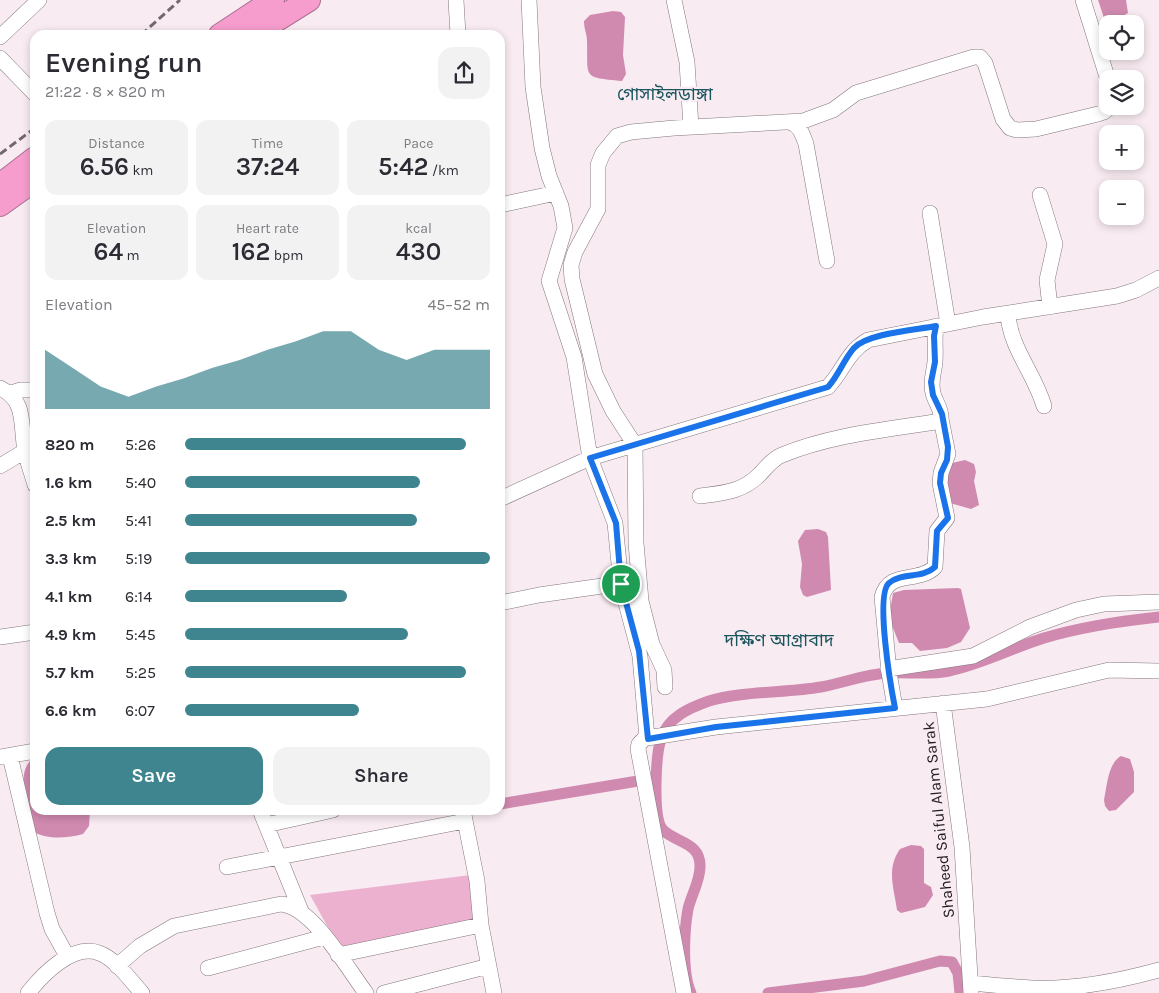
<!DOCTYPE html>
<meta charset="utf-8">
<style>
body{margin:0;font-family:Karla,"Noto Sans Bengali",sans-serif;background:#f2f2f3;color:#2b2b33;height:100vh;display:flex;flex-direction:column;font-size:19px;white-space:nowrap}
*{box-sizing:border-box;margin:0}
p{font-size:16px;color:#7c7c81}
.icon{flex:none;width:28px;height:28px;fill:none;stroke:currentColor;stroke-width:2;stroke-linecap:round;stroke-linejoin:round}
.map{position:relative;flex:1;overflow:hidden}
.drawer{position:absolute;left:30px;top:30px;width:475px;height:785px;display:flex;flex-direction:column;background:#fff;border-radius:15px;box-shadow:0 2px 8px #0003}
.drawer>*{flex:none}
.controls{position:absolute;left:1099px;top:15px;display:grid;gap:10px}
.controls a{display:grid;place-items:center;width:45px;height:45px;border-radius:10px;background:#fff;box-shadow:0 2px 8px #0003;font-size:25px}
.pin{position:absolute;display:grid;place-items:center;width:42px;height:42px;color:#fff;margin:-21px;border:2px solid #fff;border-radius:50%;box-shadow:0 1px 5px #0007}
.round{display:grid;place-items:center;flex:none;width:52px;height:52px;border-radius:15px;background:#f2f2f3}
.head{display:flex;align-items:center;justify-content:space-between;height:85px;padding:0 15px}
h1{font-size:28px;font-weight:600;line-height:38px}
.stats{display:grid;grid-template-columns:repeat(3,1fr);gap:8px;height:85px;padding:5px 15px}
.stats div{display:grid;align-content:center;border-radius:12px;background:#f2f2f3;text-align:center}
.stats b{font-size:25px;font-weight:600}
.stats small{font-size:14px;font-weight:400}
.stats p{font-size:14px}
.chart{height:140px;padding:10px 15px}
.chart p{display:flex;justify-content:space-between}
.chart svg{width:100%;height:90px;margin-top:5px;fill:#3e858f;opacity:.7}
.primary-button{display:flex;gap:10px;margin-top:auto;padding:10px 15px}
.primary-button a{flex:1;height:58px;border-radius:15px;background:#3e858f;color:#fff;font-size:20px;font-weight:600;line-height:58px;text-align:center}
.primary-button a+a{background:#f2f2f3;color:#2b2b33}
ul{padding:0 15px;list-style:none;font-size:16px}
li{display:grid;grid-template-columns:80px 60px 1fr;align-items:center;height:38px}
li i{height:12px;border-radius:6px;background:#3e858f}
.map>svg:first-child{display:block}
</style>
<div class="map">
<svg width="1159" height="993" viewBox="0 0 1159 993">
<rect width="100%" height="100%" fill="#f8ebf1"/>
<path fill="#edb1d0" d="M471,875l5,47 -136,27 -30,-54z"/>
<path fill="#d089af" d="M1098,0h28l2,13 -12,7 -11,1z
M613,11l8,1 4,5 -2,38 3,19 -4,7c-40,-4 -34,-2 -35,-40 0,-7 -3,-12 -3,-20l6,-6z
M965,460l9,4 2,8 -2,9 5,24 -8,4 -21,-6 -4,-32 6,-8z
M818,529l8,3 2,5 3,53 -24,7 -4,-2 -3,-8 2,-23 -4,-23 7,-11z
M958,588l3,1 9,39 -9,14 -14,6 -27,3 -8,-8h-13l-10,-25 4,-25 11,-3z
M1121,756l9,3 4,13v20l-18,18 -7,1 -4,-5 -1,-6c3,-14 4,-37 17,-44z
M35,757v53h55l-1,16 -6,8c-15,4 -35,6 -49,-2 -4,-21 -22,-61 1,-75z
M911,845l10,1 3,3v34l7,4 2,8 -8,12 -24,6 -4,-3c-3,-22 -11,-41 3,-61z"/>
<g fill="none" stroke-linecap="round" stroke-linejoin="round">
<path stroke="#d089af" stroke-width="11" d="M500,804l150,-25
M691,993c-9,-19 -7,-62 -3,-84 3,-13 12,-28 12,-42 1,-25 -24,-24 -37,-37 -11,-12 -7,-76 -2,-91 7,-22 28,-31 48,-38 32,-10 78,-8 112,-14 22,-4 45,-13 67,-14 21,-1 41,2 61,-2 33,-7 63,-23 95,-33 37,-11 77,-17 115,-21
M768,993l96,-12 76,-20 12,1 6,11 2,20"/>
<defs>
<path id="minor" d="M456,0l2,35
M529,0l4,87 9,61 7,28 12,30 4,22 -16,53 25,76 16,101 25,65 6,61 19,72 7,82 69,-11 271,-28 122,-29 50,1
M674,0l13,62 4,65
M1083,0l25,80
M0,37l39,-37
M0,58l35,36
M790,122c10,4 12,11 16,22l21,117
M1040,195l15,49 -8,36 3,27
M500,205l56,-12
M930,213l18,111
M1008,314c2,34 27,60 36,92
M0,388c27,13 20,36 25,62 2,12 7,23 10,35
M11,393l9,-3h15
M0,466l25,-15
M700,496c23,-3 43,-4 60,-22 7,-7 12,-15 22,-19 49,-20 102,-25 153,-33l6,-3c1,-10 -6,-17 -8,-26 -3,-12 1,-20 2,-31 1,-13 -1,-24 1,-36
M500,499l90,-41 238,-71c16,-17 19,-35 40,-47l115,-23 134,-21 19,-6 23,-12
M500,603l39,-8 91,-13
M0,637l35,-5
M888,669l85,-13 57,-29 46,-17 28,-6 55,-2
M665,687l-1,-17 -12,-26 -11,-43 -5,-58 -1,-98 -22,-34 -18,-37 -23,-95 -1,-14 4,-13 23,-43v-44l5,-12 14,-17 14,-4 43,-4 129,-7 30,-11 23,-17 118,-36h6l5,6 18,56 7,9 7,2 19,-1 62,-15 6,-2 7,-6
M943,703l19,144 9,146
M895,708l-6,-36 -7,-75c7,-28 36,-13 53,-30l2,-36 10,-13 -7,-35 1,-10 7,-19 -7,-35
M646,737l-7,7 -1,5 46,244
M10,756l37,157 5,16 15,27
M1,757l34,-6
M260,810l41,101
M266,825l67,-15
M227,867l238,-46
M481,925l13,68
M338,955l143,-30 -4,-44 -14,-71
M117,966l23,-20 34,-20 107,-22c32,3 66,64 85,89
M208,968l116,-31
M971,983c20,2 41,4 61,5 43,2 87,-7 127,-18
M28,993c15,-19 45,-50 71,-40 17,6 31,27 43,40
M384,993l105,-27"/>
<path id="highway" d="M220,35l53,-35
M253,35l56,-35
M0,185l35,-27
M0,205l35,-25"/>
</defs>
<use href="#minor" stroke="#83777d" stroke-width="16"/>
<use href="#highway" stroke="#ab7090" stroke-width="24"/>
<use href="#minor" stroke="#fff" stroke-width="15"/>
<use href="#highway" stroke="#f69dcd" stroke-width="22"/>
<path stroke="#71696d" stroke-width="3" stroke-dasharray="8 4" stroke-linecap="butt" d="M141,35l39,-35
M0,154l35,-26"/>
</g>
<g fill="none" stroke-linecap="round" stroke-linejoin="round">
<defs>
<path id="route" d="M936,326l-2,10 1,26 -4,20 2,13 9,19 6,33 -1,13 -6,13 -1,10 8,35 -11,13 -2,36c-13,12 -33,5 -46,16 -14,12 2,105 6,125l-179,19 -68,12 -9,-88 -18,-67 -5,-61 -26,-65 238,-71c11,-12 16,-28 26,-39 14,-15 62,-18 82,-22z"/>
</defs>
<use href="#route" stroke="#fff" stroke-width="10"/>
<use href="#route" stroke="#1a73e8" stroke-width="6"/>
</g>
<g text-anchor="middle" stroke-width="4.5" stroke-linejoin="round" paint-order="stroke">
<g font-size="16" fill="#211c1f" stroke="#f8ebf1">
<text transform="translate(938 820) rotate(-96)" y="6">Shaheed Saiful Alam Sarak</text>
</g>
<g font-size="18" fill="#1a545d" stroke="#f8ebf1">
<text x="665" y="100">গোসাইলডাঙ্গা</text>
<text x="779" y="646">দক্ষিণ আগ্রাবাদ</text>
</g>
</g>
</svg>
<div class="controls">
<a><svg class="icon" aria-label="locate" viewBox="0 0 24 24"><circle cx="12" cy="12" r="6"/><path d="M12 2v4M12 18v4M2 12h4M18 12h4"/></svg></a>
<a><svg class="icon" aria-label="layers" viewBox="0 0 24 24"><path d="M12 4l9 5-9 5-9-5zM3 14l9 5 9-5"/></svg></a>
<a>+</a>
<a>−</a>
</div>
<div class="pin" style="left:621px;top:584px;background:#1e9e55"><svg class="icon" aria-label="arrive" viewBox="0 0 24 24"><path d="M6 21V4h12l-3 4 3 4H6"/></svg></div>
<section class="drawer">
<div class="head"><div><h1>Evening run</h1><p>21:22 · 8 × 820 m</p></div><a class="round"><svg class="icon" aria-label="share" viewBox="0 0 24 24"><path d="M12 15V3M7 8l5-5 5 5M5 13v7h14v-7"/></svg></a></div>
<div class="stats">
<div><p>Distance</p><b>6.56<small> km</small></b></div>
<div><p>Time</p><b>37:24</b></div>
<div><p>Pace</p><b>5:42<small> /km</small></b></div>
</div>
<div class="stats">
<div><p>Elevation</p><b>64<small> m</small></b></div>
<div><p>Heart rate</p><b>162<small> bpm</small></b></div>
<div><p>kcal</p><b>430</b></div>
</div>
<div class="chart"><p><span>Elevation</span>45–52 m</p>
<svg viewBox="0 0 160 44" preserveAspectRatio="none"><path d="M0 44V15L10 24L20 33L30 38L40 33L50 29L60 24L70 20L80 15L90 11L100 6L110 6L120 15L130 20L140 15L150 15L160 15V44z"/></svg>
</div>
<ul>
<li><b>820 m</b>5:26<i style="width:92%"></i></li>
<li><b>1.6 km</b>5:40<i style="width:77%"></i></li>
<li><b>2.5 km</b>5:41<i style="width:76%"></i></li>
<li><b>3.3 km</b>5:19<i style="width:100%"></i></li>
<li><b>4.1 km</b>6:14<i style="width:53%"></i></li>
<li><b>4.9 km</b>5:45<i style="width:73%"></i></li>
<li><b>5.7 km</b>5:25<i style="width:92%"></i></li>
<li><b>6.6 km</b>6:07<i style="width:57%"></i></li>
</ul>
<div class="primary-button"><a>Save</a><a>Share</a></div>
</section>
</div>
